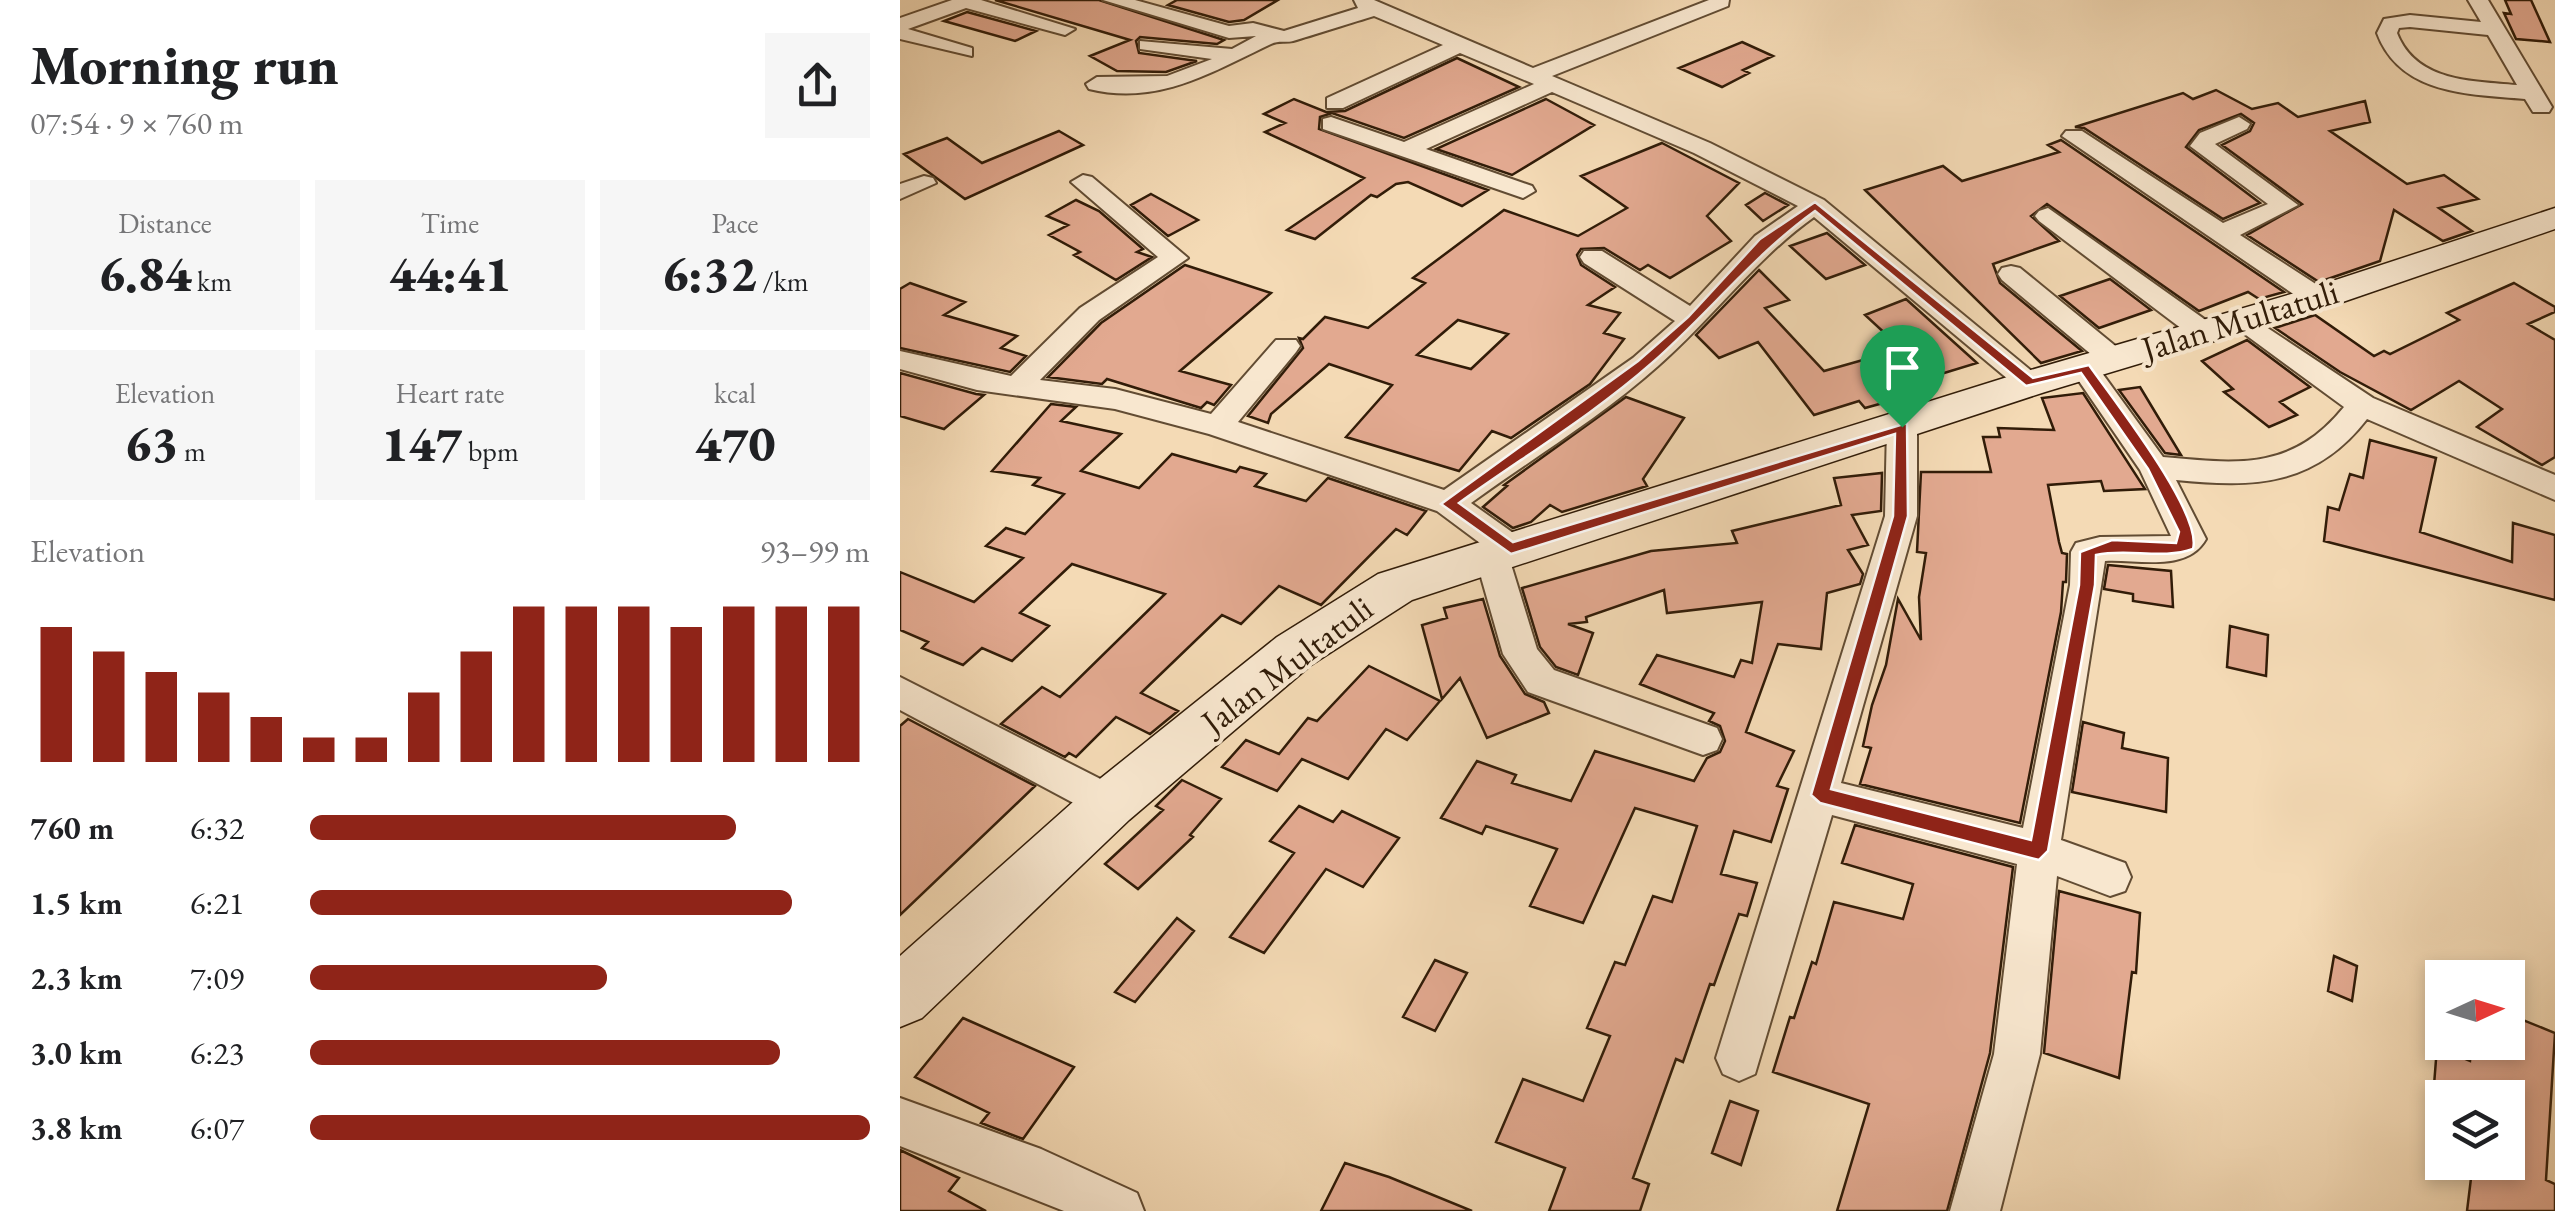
<!DOCTYPE html>
<meta charset="utf-8">
<style>
body{margin:0;font-family:"EB Garamond",serif;background:#f6f6f6;color:#202124;height:100vh;display:flex;flex-direction:column;font-size:38px;white-space:nowrap}
*{box-sizing:border-box;margin:0}
p{font-size:32px;color:#757577}
.icon{flex:none;width:55px;height:55px;fill:none;stroke:currentColor;stroke-width:2;stroke-linecap:round;stroke-linejoin:round}
.map{position:relative;flex:1;overflow:hidden}
.side{display:flex;flex-direction:column;background:#fff;width:900px}
.side>*{flex:none}
.needle{width:65px;rotate:86deg}
.tools{position:absolute;left:1525px;top:960px;display:grid;gap:20px}
.tools a{display:grid;place-items:center;width:100px;height:100px;border-radius:0px;background:#fff;box-shadow:0 5px 15px #0003;font-size:50px}
.pin{position:absolute;display:grid;place-items:center;width:85px;height:85px;color:#fff;margin:-102px -42px;border-radius:50% 50% 50% 0;rotate:-45deg;box-shadow:0 0 10px #0007}
.pin .icon{rotate:45deg}
.round{display:grid;place-items:center;flex:none;width:105px;height:105px;border-radius:0px;background:#f6f6f6}
.summary{display:flex;align-items:center;justify-content:space-between;height:170px;padding:0 30px}
h1{font-size:55px;font-weight:800;line-height:75px}
.stats{display:grid;grid-template-columns:repeat(3,1fr);gap:15px;height:170px;padding:10px 30px}
.stats div{display:grid;align-content:center;border-radius:0px;background:#f6f6f6;text-align:center}
.stats b{font-size:50px;font-weight:800}
.stats small{font-size:28px;font-weight:400}
.stats p{font-size:28px}
.chart{height:280px;padding:20px 30px}
.chart p{display:flex;justify-content:space-between}
.chart svg{width:100%;height:180px;margin-top:10px;stroke:#8f2418;stroke-width:6}
ul{padding:0 30px;list-style:none;font-size:32px}
li{display:grid;grid-template-columns:160px 120px 1fr;align-items:center;height:75px}
li i{height:25px;border-radius:12px;background:#8f2418}
main{display:flex;flex:1;min-height:0}
.map>svg:first-child{display:block}
</style>
<main>
<section class="side">
<div class="summary"><div><h1>Morning run</h1><p>07:54 · 9 × 760 m</p></div><a class="round"><svg class="icon" aria-label="share" viewBox="0 0 24 24"><path d="M12 15V3M7 8l5-5 5 5M5 13v7h14v-7"/></svg></a></div>
<div class="stats">
<div><p>Distance</p><b>6.84<small> km</small></b></div>
<div><p>Time</p><b>44:41</b></div>
<div><p>Pace</p><b>6:32<small> /km</small></b></div>
</div>
<div class="stats">
<div><p>Elevation</p><b>63<small> m</small></b></div>
<div><p>Heart rate</p><b>147<small> bpm</small></b></div>
<div><p>kcal</p><b>470</b></div>
</div>
<div class="chart"><p><span>Elevation</span>93–99 m</p>
<svg viewBox="0 0 160 44" preserveAspectRatio="none"><path d="M5 44V11M15 44V17M25 44V22M35 44V27M45 44V33M55 44V38M65 44V38M75 44V27M85 44V17M95 44V6M105 44V6M115 44V6M125 44V11M135 44V6M145 44V6M155 44V6"/></svg>
</div>
<ul>
<li><b>760 m</b>6:32<i style="width:76%"></i></li>
<li><b>1.5 km</b>6:21<i style="width:86%"></i></li>
<li><b>2.3 km</b>7:09<i style="width:53%"></i></li>
<li><b>3.0 km</b>6:23<i style="width:84%"></i></li>
<li><b>3.8 km</b>6:07<i style="width:100%"></i></li>
</ul>
</section>
<div class="map">
<svg width="1655" height="1211" viewBox="0 0 1655 1211">
<rect width="100%" height="100%" fill="#f4dab5"/>
<filter id="stains"><feTurbulence type="fractalNoise" baseFrequency=".002" numOctaves="4"/><feColorMatrix values="0 0 0 0 .2 0 0 0 0 .09 0 0 0 0 .02 0 0 0 .5 -.17"/></filter>
<radialGradient id="worn" r=".72"><stop offset=".6" stop-color="#630" stop-opacity="0"/><stop offset="1" stop-color="#630" stop-opacity=".3"/></radialGradient>
<path fill="#e2a990" stroke="#311c08" stroke-width="2.5" fill-rule="evenodd" d="M95,0h104l125,40 -7,4 -77,-7 -4,4 3,12 58,8 -31,11 -49,-1 -27,-15 40,-16z
M277,0h101l-34,20 -15,2 -61,-17z
M1605,0h26l19,42 -34,-3 -12,-26 7,1z
M67,12l69,19 -21,10 -71,-20z
M842,42l31,14 -30,14 6,3 -27,14 -43,-19z
M557,58l62,29 -115,51 -72,-25 -12,4 -1,12 169,61 -26,16 -54,-24 -12,2 -19,13 -6,-2 -56,44 -28,-9 77,-52 -99,-46 20,-9 -21,-9 30,-15 32,13 19,-1z
M1316,90l36,19 26,-6 20,14 67,-16 5,21 -40,9 77,53 37,-9 34,24 -39,9 33,23 -29,10 -49,-31 -14,51 -61,21 -72,-47 55,-31 -80,-59 28,-14 4,-8 -13,-9 -42,16 -13,17 74,56 -37,16 -139,-91 -9,-1 108,-34 10,6z
M646,99l48,26 -82,50 -76,-26z
M159,131l24,14 -118,54 -61,-45 43,-16 35,25z
M1161,140l223,152 -25,7 -11,-7 -49,19 -152,-107 -16,12 28,25 -66,23 7,19 82,68 -41,12 -176,-173 78,-24 19,15 97,-29 -11,-7z
M762,143l77,40 -32,33 24,25 -61,37 -22,-13 -8,5 -36,-22 -23,1 -4,6 4,10 34,22 -27,18 32,8 -16,20 20,6 -34,45 -79,54 -19,-7 -33,40 -113,-34 46,-52 -63,-21 -58,50 -3,9 -20,-7 55,-68 -4,-10 4,1 22,-22 43,11 57,-45 -12,-5 91,-68 74,26 49,-28 -46,-32zM558,320l50,14 -37,35 -54,-14z
M865,193l23,12 -25,16 -17,-16z
M251,194l47,26 -30,16 -37,-31z
M176,200l23,11 44,38 -6,3 15,5 -36,23 -42,-25 6,-3 -31,-17 19,-10 -21,-9z
M927,233l38,32 -39,14 -36,-33z
M285,265l86,28 -91,78 51,14 -17,20 -7,-3 -6,6 -94,-29 -5,5 -54,-7 53,-54z
M859,270l30,30 -24,8 59,63 78,-22 -37,-34 41,-16 71,64 -59,18 8,10 -61,17 -6,-7 -45,14 -56,-73 -39,16 -23,-23z
M1210,279l41,31 -52,18 -39,-32z
M10,283l55,19 -21,13 73,21 -16,12 25,8 -16,16 -110,-24v-59z
M1614,283l41,24v5l-27,12 27,16v117l-13,8 -65,-38 25,-18 -43,-28 -48,29 -71,-38 -65,-44 40,-13 59,41 10,-5 6,3 69,-34 -12,-7z
M1347,340l63,47 -30,15 17,13 -28,12 -45,-35 9,-3 -31,-28z
M0,373l76,21 8,1 -40,34 -44,-13z
M1240,387l41,68 -16,-2 -46,-63z
M1183,393l62,96 -41,2 -3,-10 -53,4 11,57 3,11 5,1 -1,28h-3l-2,30 -41,211 -160,-39 11,-36 -8,-2 9,-41 14,-40 12,-66 23,41 -2,-43 7,-44 -9,-1 4,-80h70l-8,-35h17l-2,-9 56,2 -12,-32z
M726,397l58,21 -41,61 4,7 -85,26 -12,-7 -19,17 -18,6 -30,-21 24,-21 -3,-1z
M151,404l25,3 -15,14 60,13 -40,37 58,17 33,-34 64,18 4,-5 26,7 -11,12 51,15 22,-23 98,33 -19,24 -11,-6 -75,76 -42,-19 -38,38 -19,-9 -81,78 37,18 -28,23 -34,-17 -40,40 -7,-4 -4,4 -64,-33 41,-37 18,10 105,-103 -93,-30 -52,49 29,13 -37,35 -30,-13 -19,17 -41,-17 6,-6 -28,-12v-58l74,30 49,-44 -37,-12 20,-18 19,6 39,-40 -31,-9 7,-7 -48,-7z
M1470,440l66,18 -16,74 92,30 1,-39 42,12v65l-231,-59 4,-34 11,3 11,-36 13,4z
M982,473l-1,38 -29,4 16,30 -20,5 15,24 -3,10 -33,9 -6,56 -43,-5 -32,88 48,19 -17,35 11,3 -17,53 -37,-11 -13,43 36,9 -10,33 -8,-2 -25,71 -4,-1 -27,78 -7,-3 -43,119 16,6 -9,27h-91l16,-43 -69,-26 27,-63 60,22 27,-65 -23,-8 28,-66 10,3 28,-69 19,6 25,-76 -62,-18 -52,115 -53,-17 27,-57 -71,-23 -4,8 -41,-16 36,-57 39,14 -4,8 59,18 24,-50 99,30 13,-23 13,-6 5,-11 -5,-15 -11,-5 5,-8 -74,-29 17,-29 77,22 7,-17 11,3 10,-61 -95,11 -3,-23 -78,27 1,5 -19,2 25,9 -15,42 -22,-8 -16,-20 -18,-59 129,-37 86,-8 -5,-12 109,-26 -7,-27z
M1208,565l63,6 2,36 -40,-6v-7l-29,-5z
M583,599l17,57 25,38 19,8 5,11 -62,25 -27,-60 -18,21 -20,-74 25,-7 -3,-10z
M1330,626l38,9 -2,41 -39,-9z
M469,666l71,35 -33,39 -21,-11 -38,50 -46,-20 -25,32 -55,-24 24,-27 33,14 29,-36 9,3z
M8,719l127,67 -135,129v-189z
M1183,722l41,11 -2,15 46,10 -2,54 -94,-20z
M282,780l39,19 -31,36 3,2 -55,52 -33,-25 58,-54 -7,-4z
M399,806l34,16 9,-11 57,27 -36,49 -37,-18 -62,84 -34,-16 64,-84 -24,-12z
M955,825l158,42 -23,186 -43,158h-110l32,-107 -96,-32 17,-55 4,1 18,-56 4,2 18,-62 69,17 10,-35 -71,-21z
M1159,891l81,22 -4,60 -4,-1 -13,106 -75,-25z
M277,918l17,13 -59,71 -20,-10z
M1434,956l23,10 -5,35 -24,-10z
M535,960l32,13 -32,58 -32,-14z
M1608,1014l47,19 -9,147 9,4v27h-88l6,-49h35v-64h-75l4,-51 33,14 2,-19h36z
M63,1018l111,49 -51,72 -42,-16 8,-10 -74,-36z
M830,1101l28,10 -17,54 -29,-12z
M0,1150l59,28 -10,13 37,20h-86z
M445,1163l44,14 83,34h-151z"/>
<g fill="none" stroke-linecap="round" stroke-linejoin="round">
<defs>
<path id="street" d="M52,0h29l94,29 -10,6 -99,-27 -58,21 64,19v8l-72,-17v-21z
M203,0h32l94,26 24,-3 31,8 74,-23 -4,-8h20l159,68 176,-68h20l-1,6 -176,70 158,67 114,57 222,183 -5,7h-20l-207,-173c-59,42 -101,101 -156,149 -57,51 -125,92 -187,137l52,37 5,9 -5,9 -13,3 27,88 17,21 163,58 5,11 -5,11 -14,5 -175,-63 -25,-38 -28,-98 9,-10 -47,-35 -228,-77 -94,-25 -138,-19 -77,-21v-18l111,25 69,-68 78,-51 -87,-75 12,-7 9,2 96,81 -89,62 -59,60 75,9 96,25 65,-74h20l4,6 -4,6 -58,70 206,68 189,-132 42,-37 -91,-58 -4,-6 4,-6h18l88,55 65,-70 43,-30 -104,-53 -142,-61 -126,57 106,37 3,5 -12,7 -200,-69v-10l8,-2 73,25 130,-58 -74,-31 -117,55h-16v-10l116,-53 -69,-29c-27,8 -54,17 -81,25 -8,2 -14,-1 -22,3 -59,28 -113,62 -182,45l-3,-5 11,-7 70,-1 45,-17 -72,-10v-8l92,8 24,-13 -27,2z
M1568,0h20l64,107 -3,5h-16l-8,-13c-56,-5 -125,-4 -148,-66l7,-14 26,-4 71,7zM1510,27l78,8 29,50c-45,-4 -101,-3 -120,-52l2,-5z
M1339,117l11,7 -3,5 -32,15 83,61 -58,30 88,57 4,6 -4,6h-20l-246,-168 4,-5h16l141,92 45,-19 -78,-58 10,-13z
M24,176l9,2 3,5 -36,16v-15z
M1148,208l166,118 4,6 -4,6h-20l-155,-117 -4,-5 4,-5z
M1111,266l9,2 104,85 4,6 -4,6h-20l-102,-85 -4,-6 4,-6z
M1345,313l128,85 182,77v25l-188,-81c-52,67 -112,69 -191,61l30,59c-19,34 -69,20 -101,22l-44,279 64,23 6,14 -6,14 -15,5 -53,-20 -17,178 -40,157h-50l44,-157 23,-190 -185,-49 -77,259 -16,7 -16,-7 -7,-16 169,-542 2,-89 15,-10 15,10v89l-76,267 182,45 47,-243 1,-33 5,-9 24,-6 71,-1 -31,-66 -70,-102 14,-9 10,3 69,95c76,7 129,14 181,-50l-109,-80 -4,-6z
M0,677l224,114 6,12 -6,12 -14,6 -14,-6 -196,-105z
M0,1098l141,51 96,44 7,18h-80l-164,-65z"/>
<path id="secondary" d="M1655,208v21l-224,77 -286,86 -633,208 -101,65 -182,155 -207,198 -22,9v-71l191,-170 186,-149 101,-63 639,-200 288,-84z"/>
</defs>
<use href="#street" stroke="#624c33" stroke-width="4"/>
<use href="#secondary" stroke="#311c08" stroke-width="3"/>
<use href="#street" fill="#f8e7cf" fill-rule="evenodd"/>
<use href="#secondary" fill="#f8e7cf" fill-rule="evenodd"/>
</g>
<path fill="#8f2418" stroke="#fff" stroke-width="2.5" fill-rule="evenodd" d="M915,202l218,176 56,-13c23,33 114,148 104,184 -31,11 -65,-1 -97,6l-1,30 -47,266 -9,9 -219,-57 -9,-8 82,-279 2,-82 -384,120 -70,-50 197,-143 50,-44 72,-78zM915,211l211,175 55,-13 67,96 31,63 -3,11 -64,-3 -32,12 -1,33 -48,255 -200,-51 77,-273 -1,-93 -394,119 -54,-39c64,-46 134,-88 193,-140 57,-50 102,-108 163,-152z"/>
<g text-anchor="middle" stroke-width="8" stroke-linejoin="round" paint-order="stroke">
<g font-size="35" fill="#311c08" stroke="#f8e7cf">
<text transform="translate(1340 320) rotate(-17)" y="12">Jalan Multatuli</text>
<text transform="translate(387 665) rotate(-37)" y="12">Jalan Multatuli</text>
</g>
</g>
<rect width="100%" height="100%" filter="url(#stains)"/>
<rect width="100%" height="100%" fill="url(#worn)"/>
</svg>
<div class="tools">
<a><svg class="needle" viewBox="-14 -14 28 28"><path d="M0-13l5 13h-10z" fill="#e53935"/><path d="M0 13l5-13h-10z" fill="#757577"/></svg></a>
<a><svg class="icon" aria-label="layers" viewBox="0 0 24 24"><path d="M12 4l9 5-9 5-9-5zM3 14l9 5 9-5"/></svg></a>
</div>
<div class="pin" style="left:1002px;top:427px;background:#1e9e55"><svg class="icon" aria-label="arrive" viewBox="0 0 24 24"><path d="M6 21V4h12l-3 4 3 4H6"/></svg></div>
</div>
</main>
